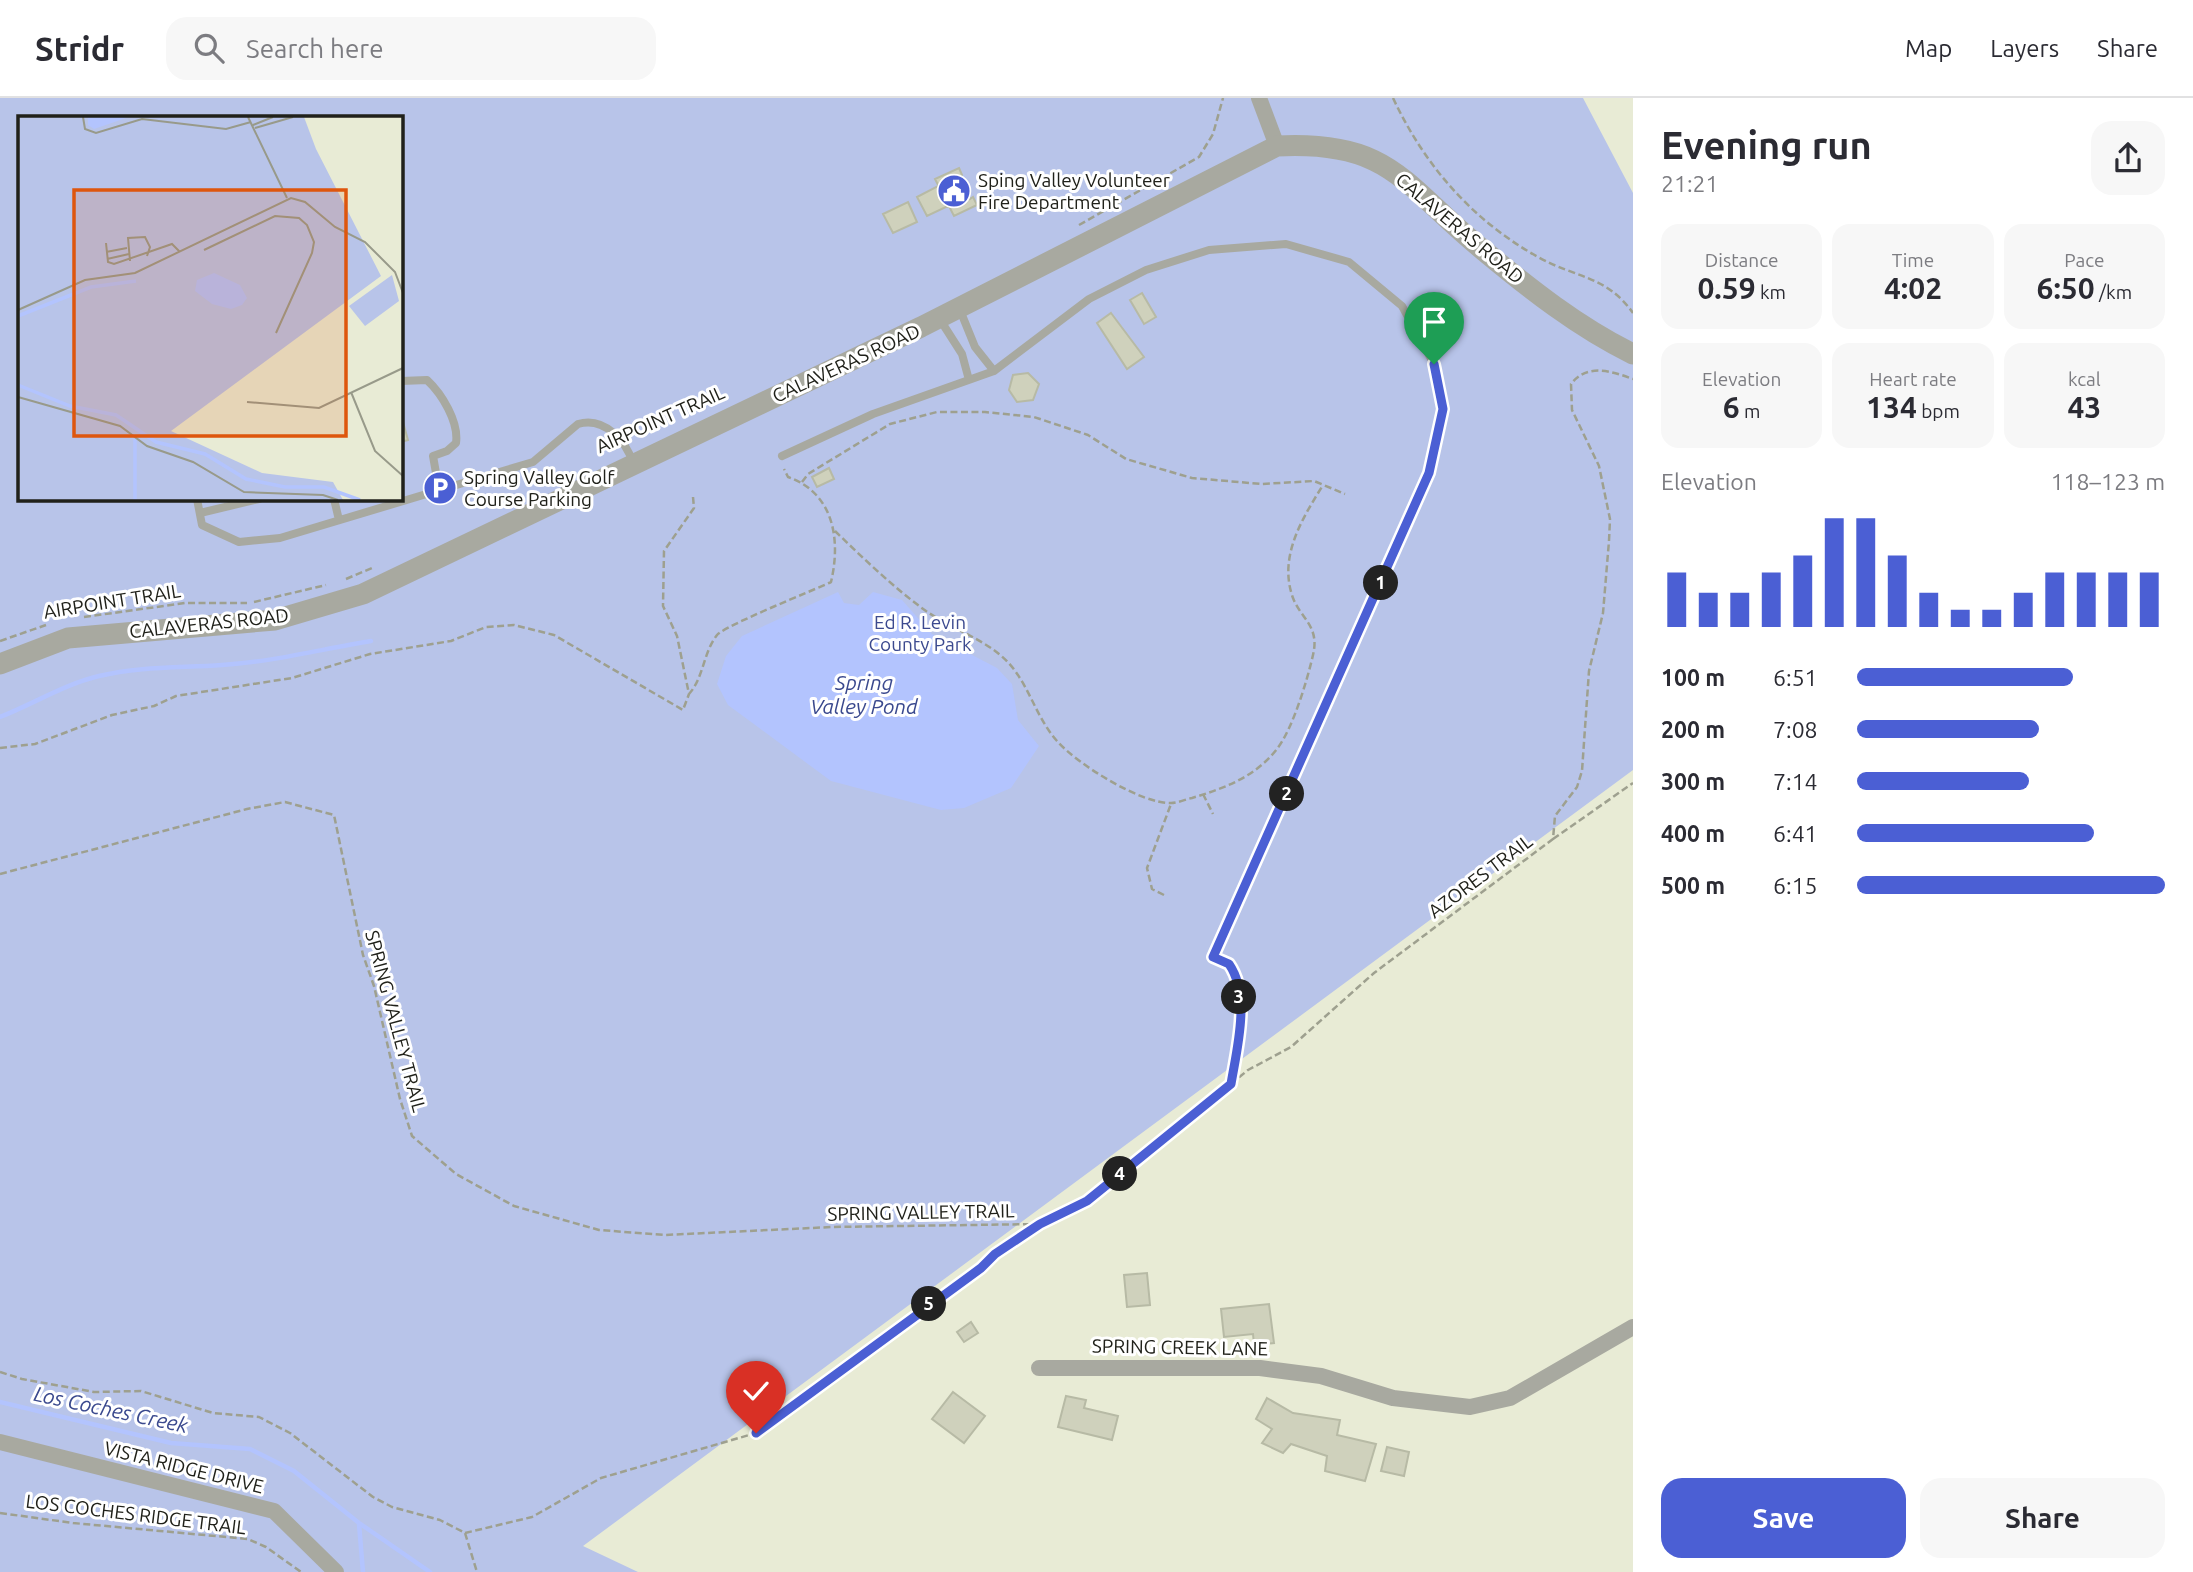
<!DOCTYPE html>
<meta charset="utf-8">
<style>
body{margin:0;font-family:Ubuntu,sans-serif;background:#f7f7f7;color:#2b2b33;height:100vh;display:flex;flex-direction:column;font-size:26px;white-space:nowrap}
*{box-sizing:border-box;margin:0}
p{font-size:23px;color:#7c7c81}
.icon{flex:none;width:38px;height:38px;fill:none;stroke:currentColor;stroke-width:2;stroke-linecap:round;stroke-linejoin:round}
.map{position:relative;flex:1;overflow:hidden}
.drawer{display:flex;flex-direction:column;background:#fff;width:560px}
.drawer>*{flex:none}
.pin{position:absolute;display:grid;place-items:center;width:60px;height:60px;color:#fff;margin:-72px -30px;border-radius:50% 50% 50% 0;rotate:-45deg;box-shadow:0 0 7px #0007}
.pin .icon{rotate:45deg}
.km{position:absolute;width:35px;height:35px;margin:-18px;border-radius:50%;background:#222;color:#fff;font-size:19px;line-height:35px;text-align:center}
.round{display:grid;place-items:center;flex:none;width:74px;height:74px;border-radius:21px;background:#f7f7f7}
.headline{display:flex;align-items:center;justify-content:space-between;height:119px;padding:0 28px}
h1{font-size:38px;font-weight:600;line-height:52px}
.stats{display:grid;grid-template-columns:repeat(3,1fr);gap:10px;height:119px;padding:7px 28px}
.stats div{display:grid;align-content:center;border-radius:18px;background:#f7f7f7;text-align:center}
.stats b{font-size:30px;font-weight:600}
.stats small{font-size:19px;font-weight:400}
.stats p{font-size:19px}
.chart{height:196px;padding:14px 28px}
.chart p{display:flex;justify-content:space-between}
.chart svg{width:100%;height:126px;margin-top:7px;stroke:#4b5fd4;stroke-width:6}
.primary-button{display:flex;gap:14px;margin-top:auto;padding:14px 28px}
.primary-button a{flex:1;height:80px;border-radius:21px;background:#4b5fd4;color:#fff;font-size:28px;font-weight:600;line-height:80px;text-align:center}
.primary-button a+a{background:#f7f7f7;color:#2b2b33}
ul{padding:0 28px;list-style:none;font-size:23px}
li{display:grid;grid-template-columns:112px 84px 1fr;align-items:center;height:52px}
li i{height:18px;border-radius:9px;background:#4b5fd4}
header{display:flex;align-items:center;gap:42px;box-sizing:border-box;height:98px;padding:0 35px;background:#fff;border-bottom:2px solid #e1e1e2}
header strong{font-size:33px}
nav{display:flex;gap:38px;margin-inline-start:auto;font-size:24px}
.search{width:490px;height:63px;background:#f7f7f7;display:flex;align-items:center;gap:18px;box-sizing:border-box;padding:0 24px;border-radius:21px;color:#7c7c81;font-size:26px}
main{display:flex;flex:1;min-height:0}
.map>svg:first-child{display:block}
</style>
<header>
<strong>Stridr</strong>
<div class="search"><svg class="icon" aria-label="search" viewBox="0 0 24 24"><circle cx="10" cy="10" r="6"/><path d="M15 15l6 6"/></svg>Search here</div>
<nav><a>Map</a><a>Layers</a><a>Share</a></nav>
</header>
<main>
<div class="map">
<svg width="1633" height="1474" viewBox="0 0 1633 1474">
<rect width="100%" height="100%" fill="#e8ebd5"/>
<path fill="#b8c4e9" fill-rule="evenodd" d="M0,0h1583l50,95v577l-1050,776 55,26h-638zM19,19h382v382h-382z"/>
<path fill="#b3c4fe" d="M838,494l6,11 15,2 14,-13 29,8 30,34 65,34 15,16 6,36 21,26 -28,42 -47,20 -23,2 -110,-29 -103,-76 -11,-21 9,-28 16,-20z"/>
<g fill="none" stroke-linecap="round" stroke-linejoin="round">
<path stroke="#b3c4fe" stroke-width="4.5" d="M0,619c33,-13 65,-33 99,-41 41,-10 82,-8 123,-11 50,-3 100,-16 149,-24
M0,1304l171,41 79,6 44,22 65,52 71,49
M359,1426l4,48"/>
</g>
<path fill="#cfd1bc" stroke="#b7baa5" stroke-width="2" d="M959,70l3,7 -3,2 11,22 3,-2 4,8 -23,11 -19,-37z
M938,88l10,20 -21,10 -10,-19z
M908,104l9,20 -24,11 -10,-19z
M1142,195l14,24 -12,7 -14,-24z
M1111,215l33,44 -17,12 -30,-46z
M1028,275l11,11 -6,16 -16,2 -8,-12 4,-15z
M401,317l7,25 -7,2z
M829,370l5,11 -17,8 -5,-10z
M1147,1175l3,32 -23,2 -3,-32z
M1269,1206l5,39 -20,2 -1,-11 -29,3 -3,-28z
M971,1224l7,11 -14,9 -7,-10z
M953,1294l32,24 -21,27 -32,-24z
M1066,1298l20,4 -2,8 34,8 -6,24 -54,-13z
M1267,1300l26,15 47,7 -3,15 39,9 -11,37 -40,-10 2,-15 -36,-12 -8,9 -21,-10 10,-14 -16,-10z
M1387,1349l22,5 -5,24 -23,-5z"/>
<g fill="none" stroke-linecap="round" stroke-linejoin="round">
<path stroke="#9ea08f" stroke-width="2.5" stroke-dasharray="7 3.5" stroke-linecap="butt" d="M1393,0c32,68 79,122 145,159 37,21 68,18 95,56
M1079,127l120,-68 14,-23 10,-36
M802,384l6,-8 82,-50 47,-12h48l49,5 54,18 38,24 66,19 70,6 52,-3 31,13
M693,399l1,11 -30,43 -1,55 14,30 12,58c15,-17 14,-41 28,-59 9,-10 95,-44 114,-53 10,-42 3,-89 -43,-105l-4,-8
M835,433c28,27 59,57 91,80 23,16 52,26 73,43 29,23 34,60 58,87 20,23 84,63 114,62 7,0 15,-4 21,-5 33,-10 63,-21 85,-49 16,-21 30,-68 36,-94 7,-29 -12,-36 -20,-57 -15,-41 9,-79 30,-113
M346,481l26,-11
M254,504l72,-17
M84,519l101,-14h62
M0,543l46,-16
M0,650l35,-4 77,-29 42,-9 22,-10 116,-18 78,-24 81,-13 35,-14 28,-2 40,10 129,75 6,-16
M1203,696l10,20
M1553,741l80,-56
M0,776l247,-65 38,-7 49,13 29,140 11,31 26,113 12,37 44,38 58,32 85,24 66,5 167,-8 208,-3
M1164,797l-12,-6 -5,-21 24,-64
M1231,986l17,-14 43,-23 83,-74 179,-134 2,-23 22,-29 5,-16 7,-100 14,-58 6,-72 1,-22 -11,-53 -27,-56 -1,-26c16,-21 40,-13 62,-5
M0,1274l22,7 72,13 47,-1 72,22 46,4 31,16 83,64 19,10 48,13 25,13
M0,1415l73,10 175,16 18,8 35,25
M465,1435l67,-16 69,-39 155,-45 224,-165 15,-14 45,-30 47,-23 144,-117c5,-25 22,-108 -7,-122
M465,1435l12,39"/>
<path stroke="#a8a9a0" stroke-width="8" d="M960,212l15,37 19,24
M939,220l23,36 7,26
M401,283l26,-1c15,14 32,42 29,63l-9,8 -14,5 6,34
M782,358l91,-42 121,-43 95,-72 57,-29 63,-20 77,-6 63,18 53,44 32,58 9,45 -14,64 -216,484
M197,401l5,26 37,17 41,-4 253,-76 45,-38c26,-8 48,17 55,39
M334,401l5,21
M200,415l59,-14"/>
<path stroke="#a8a9a0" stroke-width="16" d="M1259,0l18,48
M1039,1270h221l61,8 72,22 77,9 40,-9 123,-71
M0,1344l274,69 62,61"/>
<path stroke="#a8a9a0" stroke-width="21" d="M0,566l68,-26 207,-18 88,-26 558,-267 356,-181c115,-6 127,40 206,104 47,39 95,77 150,104"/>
</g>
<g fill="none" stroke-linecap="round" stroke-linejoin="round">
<defs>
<path id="route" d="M756,1335l225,-165 14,-14 45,-30 47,-23 144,-117c6,-36 20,-88 -2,-120l-16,-7 216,-484 14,-64 -9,-45"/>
</defs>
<use href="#route" stroke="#fff" stroke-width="14"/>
<use href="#route" stroke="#4b5fd4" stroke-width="9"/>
</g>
<defs>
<symbol id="civic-disc" viewBox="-11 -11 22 22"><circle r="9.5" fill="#4b5fd4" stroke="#fff"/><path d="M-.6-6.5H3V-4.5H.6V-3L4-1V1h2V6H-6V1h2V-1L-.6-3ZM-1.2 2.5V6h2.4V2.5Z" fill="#fff"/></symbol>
<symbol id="parking-disc" viewBox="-11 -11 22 22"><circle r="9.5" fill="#4b5fd4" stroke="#fff"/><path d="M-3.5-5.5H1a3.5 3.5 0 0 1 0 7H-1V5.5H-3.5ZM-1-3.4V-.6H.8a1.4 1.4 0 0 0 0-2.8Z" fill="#fff"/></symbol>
</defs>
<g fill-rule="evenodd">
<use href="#civic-disc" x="935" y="74" width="38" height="38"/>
<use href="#parking-disc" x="421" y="371" width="38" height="38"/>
</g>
<g text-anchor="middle" stroke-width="6" stroke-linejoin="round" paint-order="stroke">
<g font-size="19" fill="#20211a" stroke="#fff" text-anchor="start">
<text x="978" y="89">Sping Valley Volunteer<tspan x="978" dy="22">Fire Department</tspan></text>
<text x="464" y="386">Spring Valley Golf<tspan x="464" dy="22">Course Parking</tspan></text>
</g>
<g font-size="19" fill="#20211a" stroke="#fff">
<text transform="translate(1460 130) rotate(40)" y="7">CALAVERAS ROAD</text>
<text transform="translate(846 265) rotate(-25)" y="7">CALAVERAS ROAD</text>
<text transform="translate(660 321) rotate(-24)" y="7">AIRPOINT TRAIL</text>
<text transform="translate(112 503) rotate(-9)" y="7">AIRPOINT TRAIL</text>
<text transform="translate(209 525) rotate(-6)" y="7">CALAVERAS ROAD</text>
<text transform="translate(1480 778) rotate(-37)" y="7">AZORES TRAIL</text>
<text transform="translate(396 923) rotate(75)" y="7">SPRING VALLEY TRAIL</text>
<text transform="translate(921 1114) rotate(-1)" y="7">SPRING VALLEY TRAIL</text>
<text transform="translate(1180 1249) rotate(1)" y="7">SPRING CREEK LANE</text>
<text transform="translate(184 1369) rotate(14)" y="7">VISTA RIDGE DRIVE</text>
<text transform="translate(136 1416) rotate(7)" y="7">LOS COCHES RIDGE TRAIL</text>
</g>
<g font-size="19" fill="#3c4a8f" stroke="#fff">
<text x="920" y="531">Ed R. Levin<tspan x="920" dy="22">County Park</tspan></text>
</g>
<g font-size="21" font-style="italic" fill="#3a498e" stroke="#fff">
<text x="864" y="592">Spring<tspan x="864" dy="24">Valley Pond</tspan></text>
<text transform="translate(111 1312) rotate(12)" y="7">Los Coches Creek</text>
</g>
</g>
<g transform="translate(18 18)">
<rect width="385" height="385" fill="#e8ebd5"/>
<path d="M0,1h286l12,32 65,127 -210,155 91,42 71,9 10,18h-325zM374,159l7,26 -34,25 -16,-20z" fill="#b8c4e9"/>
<path d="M70,1h41l-35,12 -6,-4zM196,157l26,12 7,13 -5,7 -11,4 -19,-5 -17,-13 2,-11z" fill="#b3c4fe"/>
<path fill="none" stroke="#b3c4fe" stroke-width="3.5" d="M0,200l73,-29 45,-6M0,269l52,21 46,9 40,27 49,12 41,25 39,8h39l36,13M117,384v-61"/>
<path fill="none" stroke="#989a8a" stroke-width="2" d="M65,1l2,12 11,4 46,-14 84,10 25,-7M230,1l39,81M235,9l20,-8M237,12l38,-11M88,127l2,19 6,2 58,-20 7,7M186,134l71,-34 24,2 8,7 7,17 -2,11 -36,80M88,136l21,-4M89,143l22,-5M112,145l-2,-23 17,-1 5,10 -3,9M0,194l67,-30 50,-7 156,-75 14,4 30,25 30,15 30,30 8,21M333,276l24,59 28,25M0,281l102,29 27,20 46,16 51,30 79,3 15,5M229,286l72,6 84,-40"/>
<path fill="#de560d" fill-opacity="0.15" stroke="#de560d" stroke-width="3.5" d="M56,74h272v246h-272z"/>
<rect width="385" height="385" fill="none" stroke="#20211a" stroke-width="3.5"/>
</g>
</svg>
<div class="pin" style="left:1434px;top:266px;background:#1e9e55"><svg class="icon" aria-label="arrive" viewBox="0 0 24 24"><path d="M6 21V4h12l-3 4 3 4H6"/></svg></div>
<div class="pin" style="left:756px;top:1335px;background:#d93025"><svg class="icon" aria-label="check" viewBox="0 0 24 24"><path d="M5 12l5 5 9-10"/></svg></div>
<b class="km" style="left:1381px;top:485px">1</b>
<b class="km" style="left:1287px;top:696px">2</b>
<b class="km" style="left:1239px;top:899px">3</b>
<b class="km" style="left:1120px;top:1076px">4</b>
<b class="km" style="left:929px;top:1206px">5</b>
</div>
<section class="drawer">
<div class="headline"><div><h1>Evening run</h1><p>21:21</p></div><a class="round"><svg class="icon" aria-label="share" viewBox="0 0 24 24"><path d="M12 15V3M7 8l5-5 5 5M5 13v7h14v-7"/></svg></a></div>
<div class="stats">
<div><p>Distance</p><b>0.59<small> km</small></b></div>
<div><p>Time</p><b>4:02</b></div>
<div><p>Pace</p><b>6:50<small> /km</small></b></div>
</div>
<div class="stats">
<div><p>Elevation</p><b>6<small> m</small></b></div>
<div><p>Heart rate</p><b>134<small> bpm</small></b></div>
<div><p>kcal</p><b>43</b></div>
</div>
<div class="chart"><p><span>Elevation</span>118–123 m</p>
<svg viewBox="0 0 160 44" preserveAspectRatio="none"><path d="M5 44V25M15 44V32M25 44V32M35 44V25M45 44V19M55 44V6M65 44V6M75 44V19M85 44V32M95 44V38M105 44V38M115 44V32M125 44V25M135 44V25M145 44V25M155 44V25"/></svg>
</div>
<ul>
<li><b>100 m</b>6:51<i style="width:70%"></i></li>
<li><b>200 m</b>7:08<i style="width:59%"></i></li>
<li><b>300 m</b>7:14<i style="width:56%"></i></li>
<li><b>400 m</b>6:41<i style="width:77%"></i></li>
<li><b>500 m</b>6:15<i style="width:100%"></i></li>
</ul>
<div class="primary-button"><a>Save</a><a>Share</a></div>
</section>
</main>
